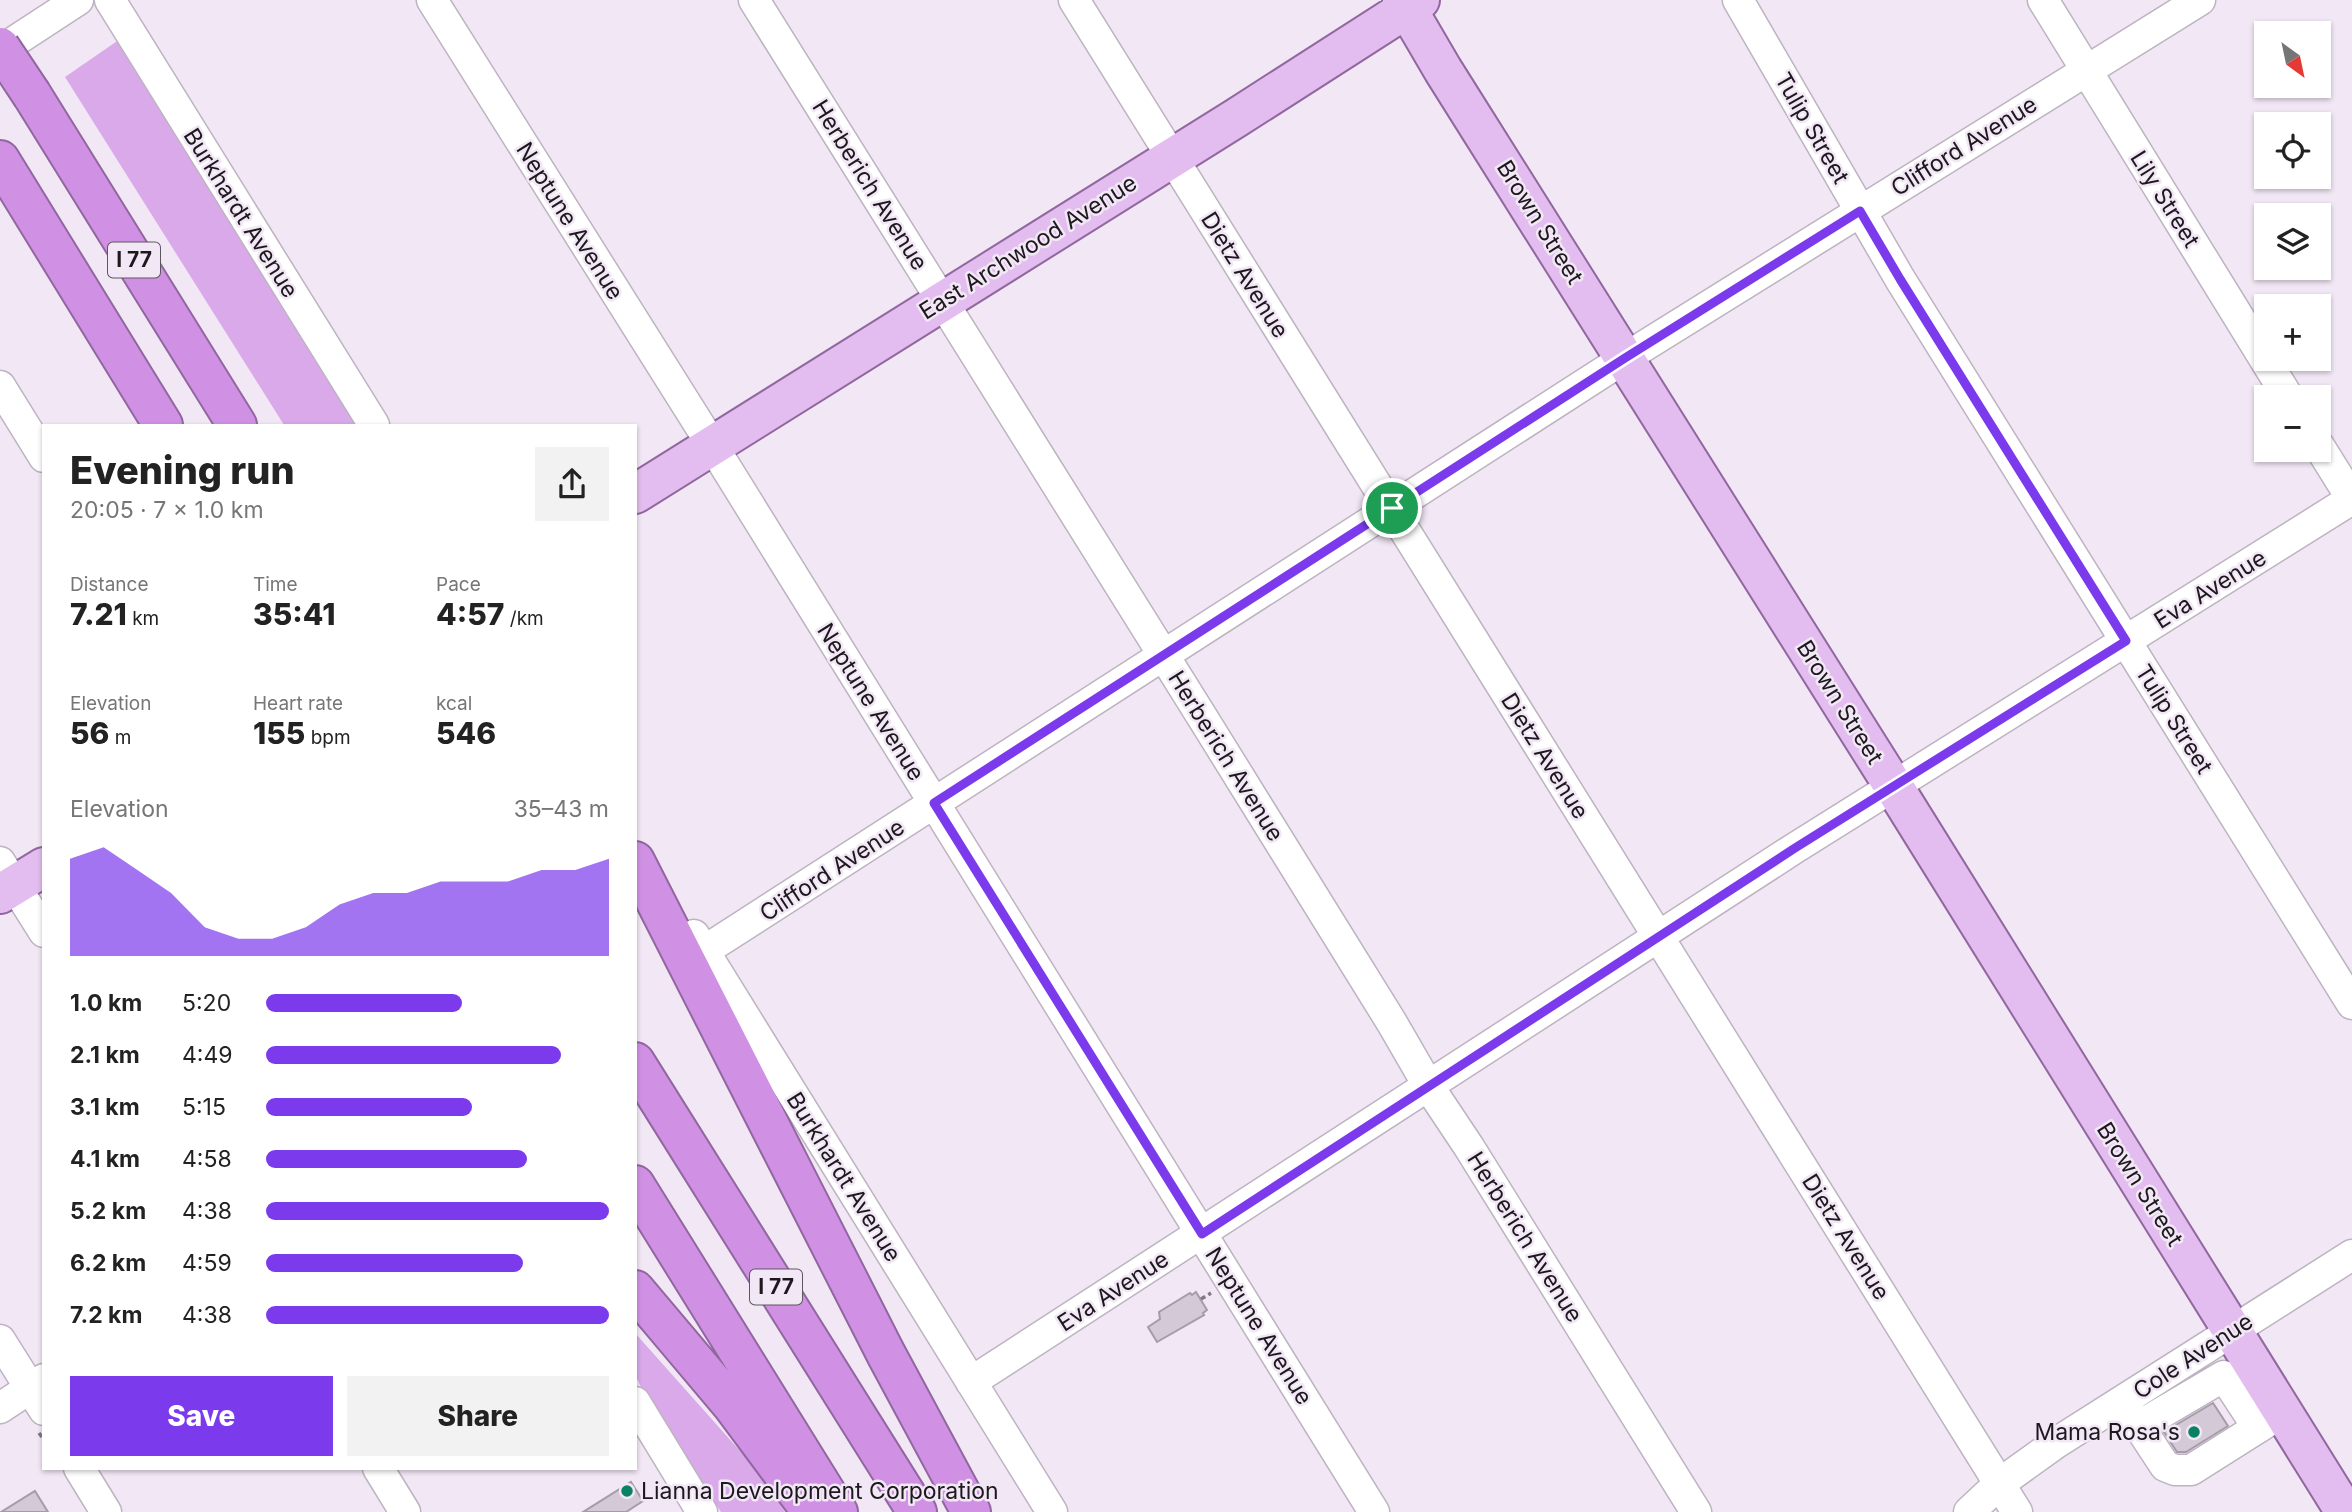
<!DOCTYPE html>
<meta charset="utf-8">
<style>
body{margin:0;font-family:Inter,sans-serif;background:#f2f2f2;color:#222;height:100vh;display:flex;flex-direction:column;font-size:26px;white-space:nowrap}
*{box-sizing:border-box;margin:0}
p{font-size:23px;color:#767676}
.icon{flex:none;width:38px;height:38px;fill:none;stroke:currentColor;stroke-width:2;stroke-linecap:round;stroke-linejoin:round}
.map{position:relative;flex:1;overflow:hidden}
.drawer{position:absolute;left:42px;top:424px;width:595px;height:1046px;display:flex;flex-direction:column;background:#fff;border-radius:0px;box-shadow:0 2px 5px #0004}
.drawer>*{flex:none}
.needle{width:46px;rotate:147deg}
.controls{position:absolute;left:2254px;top:21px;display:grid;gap:14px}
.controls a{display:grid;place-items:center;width:77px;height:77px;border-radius:0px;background:#fff;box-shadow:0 2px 5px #0004;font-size:35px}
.pin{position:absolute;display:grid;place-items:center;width:60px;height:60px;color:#fff;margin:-30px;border:4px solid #fff;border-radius:50%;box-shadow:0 2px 7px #0007}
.round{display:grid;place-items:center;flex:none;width:74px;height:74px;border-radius:0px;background:#f2f2f2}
.headline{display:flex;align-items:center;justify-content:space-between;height:119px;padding:0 28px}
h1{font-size:38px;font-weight:800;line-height:52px}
.stats{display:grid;grid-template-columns:repeat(3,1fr);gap:10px;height:119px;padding:7px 28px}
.stats div{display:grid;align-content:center}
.stats b{font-size:30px;font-weight:800}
.stats small{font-size:19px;font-weight:400}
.stats p{font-size:19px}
.chart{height:196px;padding:14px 28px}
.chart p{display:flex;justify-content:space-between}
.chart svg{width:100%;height:126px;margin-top:7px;fill:#7c3aed;opacity:.7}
.primary-button{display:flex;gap:14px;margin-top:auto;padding:14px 28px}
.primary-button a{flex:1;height:80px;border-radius:0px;background:#7c3aed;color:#fff;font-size:28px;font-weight:800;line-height:80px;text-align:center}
.primary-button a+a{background:#f2f2f2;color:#222}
ul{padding:0 28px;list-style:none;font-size:23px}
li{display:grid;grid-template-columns:112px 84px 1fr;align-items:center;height:52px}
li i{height:18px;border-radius:9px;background:#7c3aed}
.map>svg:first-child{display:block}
</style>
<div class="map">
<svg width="2352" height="1512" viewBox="0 0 2352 1512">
<rect width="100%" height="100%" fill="#f2e7f5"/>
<path fill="#d9a9ea" d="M123,37l237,388h-76l-219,-348z
M635,1333l122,137 28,42h-64l-75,-115 -11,-22z"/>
<path fill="#d3c9d7" stroke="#a69ca9" stroke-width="2" d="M1196,1292l11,18 -4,3 1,2 -47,27 -9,-15 12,-8 -1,-7 31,-19 2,2z
M2213,1403l15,23 -42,26h-9l-13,-20z
M631,1482l12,19 -17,11h-43z
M35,1491l13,21h-47z"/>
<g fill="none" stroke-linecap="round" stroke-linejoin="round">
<defs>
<path id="minor" d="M110,0l264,425
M432,0l280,445 662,1067
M754,0l450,720 188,303 37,64 40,60 227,365
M1074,0l943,1512
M1738,0l162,279 452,725
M2043,0l245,397
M0,51l78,-51
M0,386l44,71
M2319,446l33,53
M0,862l44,70
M694,935l358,577
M704,951l921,-593 575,-358
M0,1340l44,70
M971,1382l824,-534 557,-349
M635,1402l67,110
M2123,1402l42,64 10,4h16l92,-58
M0,1408l44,-29
M2139,1426l85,-50 34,52
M79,1468l27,44
M378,1468l27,44
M1969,1512l30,-28 57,-41 296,-188"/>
<path id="major" d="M1402,0l41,70 451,717 451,725
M635,494l601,-376 184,-118
M0,894l44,-27"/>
<path id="highway" d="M32,95l205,330
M0,160l163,265
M635,861l251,493 85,158
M635,1062l282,450
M635,1185l203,327
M635,1290l97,115 70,94"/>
</defs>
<use href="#minor" stroke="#bdb3c1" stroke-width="33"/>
<use href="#major" stroke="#91679f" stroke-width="42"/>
<use href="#highway" stroke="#91679f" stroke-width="42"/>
<path stroke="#817983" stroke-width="3.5" stroke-dasharray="5 3.5" stroke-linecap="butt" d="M1201,1299l10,-6
M39,1433l5,7"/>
<use href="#minor" stroke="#fff" stroke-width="30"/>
<use href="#major" stroke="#e3bdef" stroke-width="38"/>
<use href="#highway" stroke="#d091e5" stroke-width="38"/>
<defs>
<path id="highway-bridge" d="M0,47l32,48"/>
</defs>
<use href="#highway-bridge" stroke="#91679f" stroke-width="42" stroke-linecap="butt"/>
<use href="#highway-bridge" stroke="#d091e5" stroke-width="38"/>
</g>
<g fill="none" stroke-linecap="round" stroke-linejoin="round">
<defs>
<path id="route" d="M1860,211l40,68 226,362 -331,207 -593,386 -268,-431 691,-445z"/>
</defs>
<use href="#route" stroke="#fff" stroke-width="14"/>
<use href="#route" stroke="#7c3aed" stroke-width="9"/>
</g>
<g fill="#0a8262" stroke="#f2e7f5" stroke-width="2.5">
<circle cx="2194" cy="1432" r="7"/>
<circle cx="627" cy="1491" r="7"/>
</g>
<g text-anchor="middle" stroke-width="5" stroke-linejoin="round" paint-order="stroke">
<g fill="#f2e7f5" stroke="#5c565e" stroke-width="2">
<rect x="108" y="242.5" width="52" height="35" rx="5"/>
<rect x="750" y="1269.5" width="52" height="35" rx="5"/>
</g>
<g font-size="21" font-weight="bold" fill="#1c181d">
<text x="134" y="267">I 77</text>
<text x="776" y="1294">I 77</text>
</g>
<g font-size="23" fill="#1c181d" stroke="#f2e7f5">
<text transform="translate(1812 128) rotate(60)" y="8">Tulip Street</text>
<text transform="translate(1964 146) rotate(-32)" y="8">Clifford Avenue</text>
<text transform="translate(870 185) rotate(58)" y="8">Herberich Avenue</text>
<text transform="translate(2165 199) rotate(58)" y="8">Lily Street</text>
<text transform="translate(241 213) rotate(58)" y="8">Burkhardt Avenue</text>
<text transform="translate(570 221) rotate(58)" y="8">Neptune Avenue</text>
<text transform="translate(1540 222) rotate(58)" y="8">Brown Street</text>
<text transform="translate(1028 247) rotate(-32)" y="8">East Archwood Avenue</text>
<text transform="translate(1245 275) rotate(58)" y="8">Dietz Avenue</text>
<text transform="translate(2210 589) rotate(-32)" y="8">Eva Avenue</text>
<text transform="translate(871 702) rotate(58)" y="8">Neptune Avenue</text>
<text transform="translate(1840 702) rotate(58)" y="8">Brown Street</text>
<text transform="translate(2174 719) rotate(58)" y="8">Tulip Street</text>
<text transform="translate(1226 756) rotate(58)" y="8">Herberich Avenue</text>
<text transform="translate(1545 756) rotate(58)" y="8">Dietz Avenue</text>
<text transform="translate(832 870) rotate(-33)" y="8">Clifford Avenue</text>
<text transform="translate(844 1177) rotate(58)" y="8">Burkhardt Avenue</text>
<text transform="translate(2140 1184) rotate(58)" y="8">Brown Street</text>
<text transform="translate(1525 1237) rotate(58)" y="8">Herberich Avenue</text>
<text transform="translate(1846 1237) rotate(58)" y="8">Dietz Avenue</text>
<text transform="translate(1113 1291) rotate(-33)" y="8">Eva Avenue</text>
<text transform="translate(1259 1326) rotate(58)" y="8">Neptune Avenue</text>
<text transform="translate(2193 1356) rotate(-33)" y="8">Cole Avenue</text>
</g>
<g font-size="23" fill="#1c181d" stroke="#f2e7f5" text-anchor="end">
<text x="2180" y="1440">Mama Rosa's</text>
<text x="641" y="1499" text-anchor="start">Lianna Development Corporation</text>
</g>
</g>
</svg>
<div class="controls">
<a><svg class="needle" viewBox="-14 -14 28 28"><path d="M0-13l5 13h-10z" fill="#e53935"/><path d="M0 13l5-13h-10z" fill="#767676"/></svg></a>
<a><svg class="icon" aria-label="locate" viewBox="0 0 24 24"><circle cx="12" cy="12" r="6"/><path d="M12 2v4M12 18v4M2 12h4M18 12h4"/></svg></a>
<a><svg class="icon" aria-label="layers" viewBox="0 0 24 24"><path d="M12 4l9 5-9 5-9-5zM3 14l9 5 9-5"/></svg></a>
<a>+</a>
<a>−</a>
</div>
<div class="pin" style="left:1392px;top:508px;background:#1e9e55"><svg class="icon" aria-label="arrive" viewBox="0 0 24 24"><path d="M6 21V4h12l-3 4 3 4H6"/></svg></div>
<section class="drawer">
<div class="headline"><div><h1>Evening run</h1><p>20:05 · 7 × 1.0 km</p></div><a class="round"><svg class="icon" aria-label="share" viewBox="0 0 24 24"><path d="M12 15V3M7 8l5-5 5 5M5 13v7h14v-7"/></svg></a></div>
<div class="stats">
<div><p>Distance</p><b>7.21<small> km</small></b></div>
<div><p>Time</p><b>35:41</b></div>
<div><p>Pace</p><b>4:57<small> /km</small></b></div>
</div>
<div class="stats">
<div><p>Elevation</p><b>56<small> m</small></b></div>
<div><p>Heart rate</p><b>155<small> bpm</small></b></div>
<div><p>kcal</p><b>546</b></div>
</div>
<div class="chart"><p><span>Elevation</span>35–43 m</p>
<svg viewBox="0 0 160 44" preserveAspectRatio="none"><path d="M0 44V10L10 6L20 14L30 22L40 34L50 38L60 38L70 34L80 26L90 22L100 22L110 18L120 18L130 18L140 14L150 14L160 10V44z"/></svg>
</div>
<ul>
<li><b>1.0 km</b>5:20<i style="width:57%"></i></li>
<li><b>2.1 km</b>4:49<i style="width:86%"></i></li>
<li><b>3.1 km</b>5:15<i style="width:60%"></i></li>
<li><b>4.1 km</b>4:58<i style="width:76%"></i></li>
<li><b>5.2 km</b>4:38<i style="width:100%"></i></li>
<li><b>6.2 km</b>4:59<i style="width:75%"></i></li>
<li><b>7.2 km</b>4:38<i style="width:100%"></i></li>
</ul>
<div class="primary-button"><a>Save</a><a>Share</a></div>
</section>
</div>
